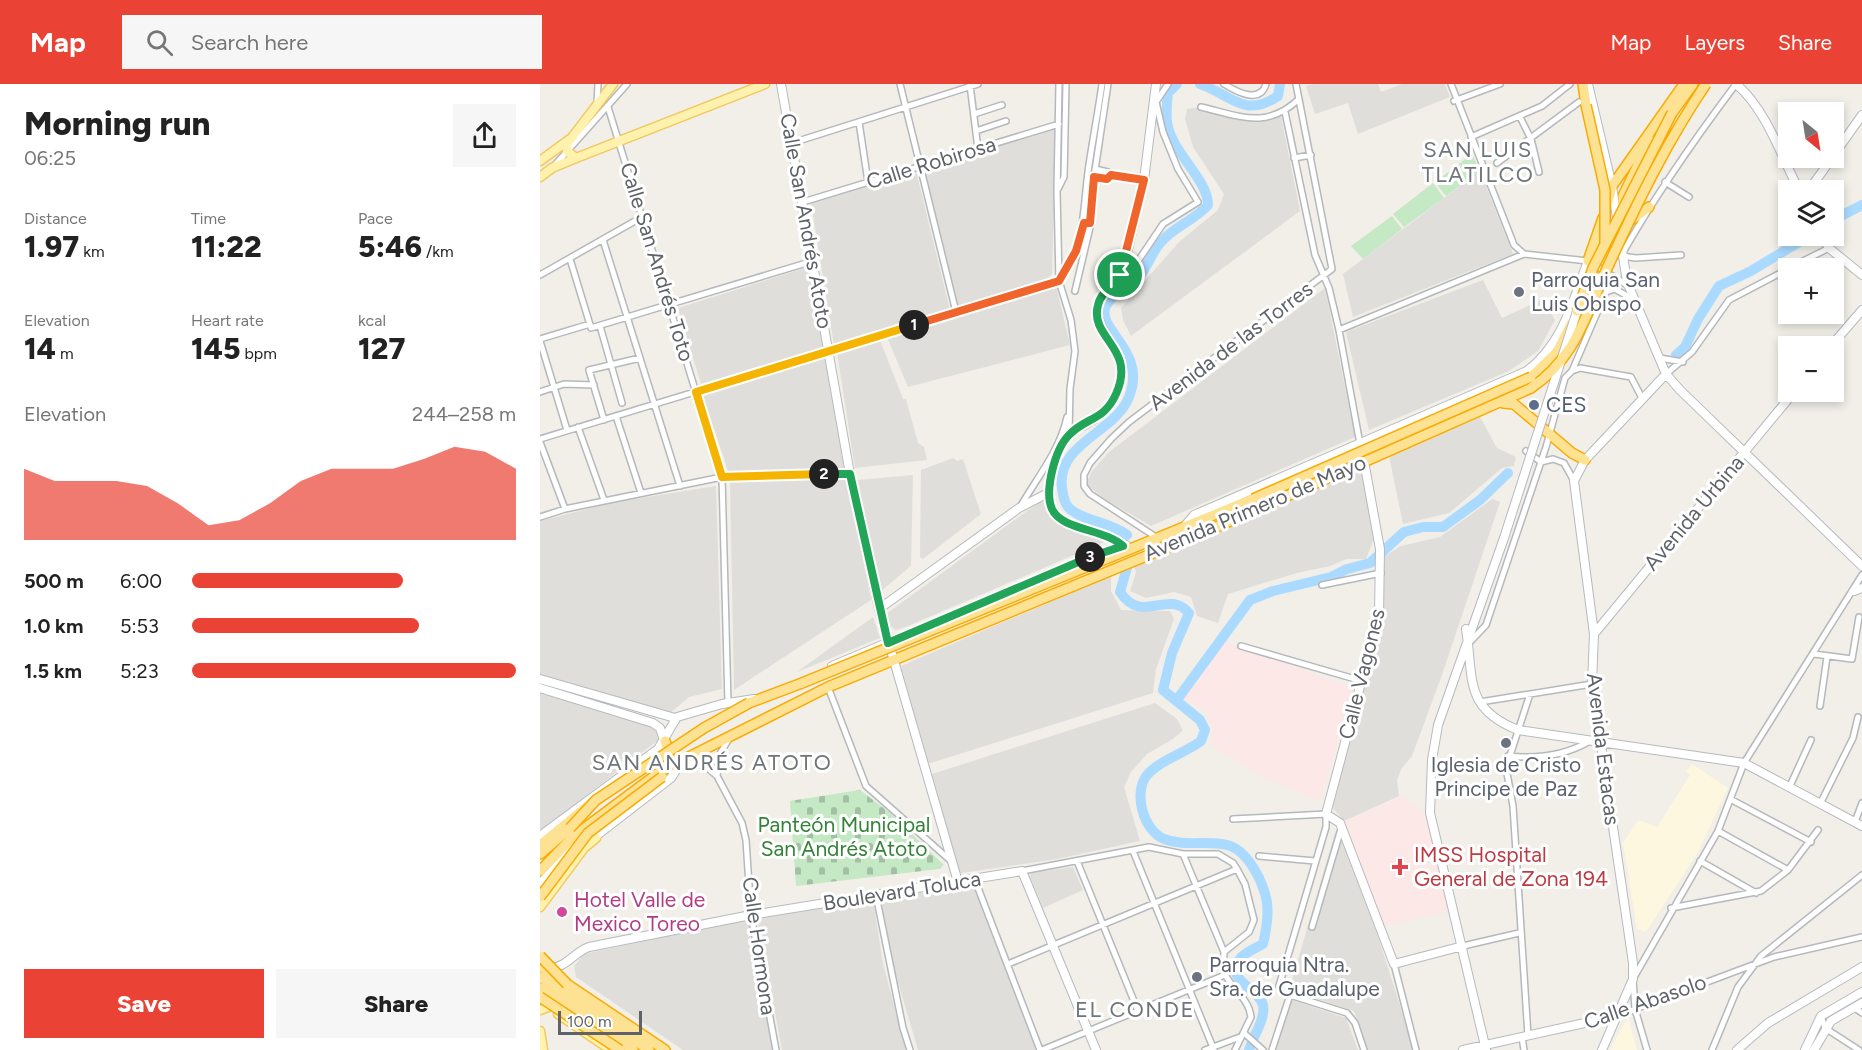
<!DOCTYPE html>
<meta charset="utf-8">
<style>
body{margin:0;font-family:Figtree,sans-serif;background:#f6f6f6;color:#222;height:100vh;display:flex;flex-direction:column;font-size:22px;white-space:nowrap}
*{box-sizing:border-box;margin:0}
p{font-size:20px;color:#767676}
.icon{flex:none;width:33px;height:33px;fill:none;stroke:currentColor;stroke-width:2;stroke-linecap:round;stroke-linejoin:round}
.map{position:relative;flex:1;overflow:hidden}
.details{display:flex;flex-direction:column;background:#fff;width:540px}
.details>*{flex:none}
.needle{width:39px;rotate:150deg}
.fabs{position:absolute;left:1238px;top:18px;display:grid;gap:12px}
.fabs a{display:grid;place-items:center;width:66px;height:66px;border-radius:0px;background:#fff;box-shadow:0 3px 9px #0003;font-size:30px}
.scale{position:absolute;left:18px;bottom:15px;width:84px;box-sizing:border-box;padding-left:6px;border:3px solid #5f6368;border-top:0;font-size:16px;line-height:21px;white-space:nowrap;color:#5f6368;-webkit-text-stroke:4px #fff;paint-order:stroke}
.pin{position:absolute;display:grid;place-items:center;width:51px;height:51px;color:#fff;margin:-26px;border:3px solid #fff;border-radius:50%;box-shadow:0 2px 6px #0007}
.km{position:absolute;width:30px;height:30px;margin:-15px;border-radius:50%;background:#222;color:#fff;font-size:16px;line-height:30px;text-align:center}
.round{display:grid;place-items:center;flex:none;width:63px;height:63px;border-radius:0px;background:#f6f6f6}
.summary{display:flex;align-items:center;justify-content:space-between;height:102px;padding:0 24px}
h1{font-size:33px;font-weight:800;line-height:45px}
.stats{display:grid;grid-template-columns:repeat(3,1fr);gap:9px;height:102px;padding:6px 24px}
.stats div{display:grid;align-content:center}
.stats b{font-size:30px;font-weight:800}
.stats small{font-size:16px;font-weight:400}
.stats p{font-size:16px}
.chart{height:168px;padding:12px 24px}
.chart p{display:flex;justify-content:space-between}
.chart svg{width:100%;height:108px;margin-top:6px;fill:#ea4335;opacity:.7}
.cta{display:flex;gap:12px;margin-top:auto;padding:12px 24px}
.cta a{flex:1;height:69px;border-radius:0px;background:#ea4335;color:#fff;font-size:24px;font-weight:800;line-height:69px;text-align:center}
.cta a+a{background:#f6f6f6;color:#222}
ul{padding:0 24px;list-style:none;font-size:20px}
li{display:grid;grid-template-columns:96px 72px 1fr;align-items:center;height:45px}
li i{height:15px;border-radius:8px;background:#ea4335}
header{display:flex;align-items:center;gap:36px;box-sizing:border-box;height:84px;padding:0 30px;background:#ea4335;color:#fff}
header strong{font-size:28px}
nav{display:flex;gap:33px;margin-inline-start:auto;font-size:21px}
.search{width:420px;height:54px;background:#f6f6f6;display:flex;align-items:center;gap:15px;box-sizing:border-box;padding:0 21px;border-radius:0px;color:#767676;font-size:22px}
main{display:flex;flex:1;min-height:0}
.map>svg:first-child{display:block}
</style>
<header>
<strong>Map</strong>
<div class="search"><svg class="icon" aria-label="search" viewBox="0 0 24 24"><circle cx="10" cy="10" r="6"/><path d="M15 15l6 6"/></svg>Search here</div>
<nav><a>Map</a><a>Layers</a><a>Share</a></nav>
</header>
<main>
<section class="details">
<div class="summary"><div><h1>Morning run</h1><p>06:25</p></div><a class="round"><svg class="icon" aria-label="share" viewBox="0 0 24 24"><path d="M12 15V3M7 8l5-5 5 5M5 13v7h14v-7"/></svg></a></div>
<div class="stats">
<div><p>Distance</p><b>1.97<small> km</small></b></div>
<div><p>Time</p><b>11:22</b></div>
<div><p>Pace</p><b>5:46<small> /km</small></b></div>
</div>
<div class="stats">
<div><p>Elevation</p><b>14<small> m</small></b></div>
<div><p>Heart rate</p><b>145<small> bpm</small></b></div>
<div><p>kcal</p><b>127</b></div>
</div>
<div class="chart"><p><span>Elevation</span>244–258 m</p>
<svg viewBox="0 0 160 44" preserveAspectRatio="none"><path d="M0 44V15L10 20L20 20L30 20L40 22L50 29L60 38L70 36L80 29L90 20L100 15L110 15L120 15L130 11L140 6L150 8L160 15V44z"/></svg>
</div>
<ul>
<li><b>500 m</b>6:00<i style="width:65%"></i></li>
<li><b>1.0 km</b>5:53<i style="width:70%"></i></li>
<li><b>1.5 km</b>5:23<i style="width:100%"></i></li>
</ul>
<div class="cta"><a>Save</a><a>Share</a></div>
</section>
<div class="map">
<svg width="1322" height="966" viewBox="0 0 1322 966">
<defs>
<pattern id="cemetery-stones" width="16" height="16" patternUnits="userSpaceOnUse" patternTransform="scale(1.5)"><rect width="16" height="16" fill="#c5e8c5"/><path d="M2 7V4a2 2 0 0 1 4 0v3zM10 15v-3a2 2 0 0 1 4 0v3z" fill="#a3c0a4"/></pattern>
</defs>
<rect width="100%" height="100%" fill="#f1efe8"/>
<path fill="#fef7e0" d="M1152,680l36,24 -30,64 -52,80 -9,-3 -14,-86 15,-23 19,7 33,-52 -4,-4z
M1088,933l9,33h-27z"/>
<path fill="#e0deda" d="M774,0h64l3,8 21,-8h43l5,13 -92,37 -10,-31 -33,11 -9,-28z
M661,23l53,15 27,-6 19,95 -169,125 -8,-16 -2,-12 58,-66 39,-32 6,-16 -31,-47 -8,-28 2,-10z
M516,44l-4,146 -6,6 -88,26 -33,-136z
M376,87l34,139 -116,35 -23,-142z
M940,87l33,83 -160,63 -10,-43z
M268,183l16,80 -123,37 -23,-76z
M943,196l19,38 41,-19 12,21 -17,31 -29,20 -140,59 -23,-98z
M516,202l14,59 -162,42 -21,-50z
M785,204l30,149 -204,89 -48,-28 -17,-14 6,-13 17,-19z
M340,256l23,59h3l12,44 6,4 3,13 -72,8 -18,-115z
M287,273l18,113 -116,4 -26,-79z
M940,333l17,31 19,9 -2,9 -12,2 -53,45 -46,11 -14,-68z
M413,374l4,3 6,-2 18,55 -58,45 -3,-2 1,-87z
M822,383l14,66 -10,26h-20l-16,7 -33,7 -69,21 -10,29 -21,-7 -6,-19 -17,-5 -28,6 -16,-7 6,-19 -3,-8z
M373,391l-2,91 -31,26 -22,-112z
M307,395l24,121 -137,90 -4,-208z
M176,402l6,203 -33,8 -20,17 -129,-40v-153l75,-19z
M952,415l8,3 -58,173 -30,81 -10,12 -5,12 2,16 -55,25 -13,-15v-7l46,-158 8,-85 16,-10 39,-9z
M502,416l10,17 59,22 -203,87 -12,4 -6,-4 -6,-8 2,-4z
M571,492v15l10,19 49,1 4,8 -18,50 -3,24 -222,70 -4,-1 -26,-96z
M333,533l7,21 -83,34z
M0,608l112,35 8,6 1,5 -121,93z
M615,619l22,16 6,11 -10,9 -26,15 -16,18 -7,15 16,54 -83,18 -96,14 -2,-3 -27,-96z
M795,749l6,4 37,99 36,114h-46l-14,-39 -57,-19 5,-7 -10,-5z
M533,783l10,23 -40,18 -13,-32 1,-3z
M428,801l6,3 62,162h-118l-23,-78 -14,-73z
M333,816l10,64 23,86h-124l-25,-132z
M208,835l25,131h-90l-107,-73 -2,-11 10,-12z
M752,916l54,18 12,32h-83z"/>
<path fill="#fce8e6" d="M685,558l129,46 -34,113 -51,-21 -58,-34v-15l-7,-22 -24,-11z
M863,712l24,19 23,97 -66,14 -40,-105z"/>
<path fill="url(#cemetery-stones)" d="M320,706l30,23 54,52 -5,4 -143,17 -6,-85z"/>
<path fill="#c5e8c5" d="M932,70l8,17 -34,25 -11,-14z
M893,99l11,15 -40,29 -11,-13z
M852,132l10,13 -39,30 -12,-13z"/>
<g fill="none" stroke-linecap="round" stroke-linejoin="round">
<path stroke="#aadaff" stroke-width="10" d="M660,0c32,11 44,35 78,12l2,-12
M1293,136l29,-15
M1136,271l9,-8 13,-28 21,-33 32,-15 58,-35
M587,451c-16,-13 -45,-14 -58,-27 -5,-5 -6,-13 -7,-20 -6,-45 53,-55 67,-91 19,-47 -34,-67 -23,-91 6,-13 25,-21 34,-31 9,-10 12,-24 22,-34 13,-15 33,-21 46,-36 0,-26 -37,-53 -41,-83 -1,-9 0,-20 1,-29l9,-9
M588,480l-8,28c23,34 47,-4 69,21l-17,40 -9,37 37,30 5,10 -4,11c-16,12 -41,19 -54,34 -14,18 -4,55 17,64 20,8 43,1 63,6 21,5 37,38 40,58 2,14 -1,28 -4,41 -7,4 -20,9 -24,16 -15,20 21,29 24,45 3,14 -10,31 -14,45
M636,617l74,-101 23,-9 58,-14 16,-8 23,-6 34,-31 19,-5h20l37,-27 28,-27"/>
<defs>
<path id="street" d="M360,0l56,228
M519,0l-2,107 2,90 12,39 4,31 -5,38 -1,46
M684,0c11,7 36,21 42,0
M911,0l63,161 10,9
M430,1l8,64
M914,17l46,-17
M57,20l1,-20
M68,23l114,370 6,226
M661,23c39,9 65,23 98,-8
M745,28l30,143 14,33 10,42 21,114
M434,30l28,-9
M980,33l11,22 8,33
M319,38l9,60
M436,47l30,-10
M931,53l71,-31 28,-22
M252,59l186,-59
M754,74l17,-3
M957,79l82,-61
M14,82l73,-82
M555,85l13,3 3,3 33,5
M554,93l13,2 4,-4
M1125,98l24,15
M518,105l6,-12 2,-93
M263,118l256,-78
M63,156l77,246
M1141,171l-45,3 -15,-2c34,-61 73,-116 115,-172
M30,175l21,69 222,-67
M1249,184l40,-20
M0,191l102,-58
M580,191l14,-8 29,-43 35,-22 -20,-33 -15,-37 -7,-30 12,-18
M520,196c26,-44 22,-60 28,-108 4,-29 10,-59 14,-88
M535,207l16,-68 3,-46 14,-93
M60,242l22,77
M799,246l185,-76 64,7 39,24
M0,255l50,-15
M0,257l27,89
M1120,274l23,4
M1032,287l8,-3 51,9 11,21
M1126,290l26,-22 37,-52 59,-31
M0,308l24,-8 30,1
M76,332l25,77
M64,336l-15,-50 51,-12
M38,343l26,73
M0,355l519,-158
M0,358l25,67
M986,367l15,11 12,-3 11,4 10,18
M480,423c17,-29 40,-57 47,-90
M0,433l25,-8 157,-32 128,-3
M619,455l-69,-45 -6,-8v-11l6,-12 21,-24 18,-17 203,-153 -36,-185
M782,501l59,-12
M928,560l18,-19 60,-178 19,-69 7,-7 34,-79 9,-3 19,11
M701,562l121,35
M1274,570l38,5 7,-42
M288,603l38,99 85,75
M940,618l112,-18
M1280,622l7,-49
M968,672c28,3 58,-1 82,-15
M145,677l20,5 12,10 25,47 4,17 5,75 25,135
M177,692l2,-21 10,-16
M1249,704l22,-48
M1192,716l79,42
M1280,720l33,-66 5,-21
M693,735l93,-5v13l-47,159
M1315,738l7,-19
M1178,747l70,39
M593,767l81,199
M643,770l41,98
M719,772l56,5
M537,777l61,150
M1160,777l56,32
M482,787l127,-24 34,7h35l15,9 4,6 8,15 9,36 -5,12 -25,20c0,8 -2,18 2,24 8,15 23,23 25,41l-16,33
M435,796l65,170
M336,811l27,133 7,22
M1131,824l90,-17 27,-21 30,-40
M772,843l29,-98
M923,862l56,-13
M468,880l229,-95
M854,880l22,86
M1313,923l9,6
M1076,932l158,-59 88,-20
M1281,932l4,12 34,22
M704,949l19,17
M988,952l-15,-230 -7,-38 24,-74
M982,953l2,13
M502,966l183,-75
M665,966l35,-13
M732,966l18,-55 57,18 8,10 9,27
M1107,966l-12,-41 -2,-30 85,-148 26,-68 118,-188
M1172,966l26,-63 23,-31 101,-81"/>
<path id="secondary" d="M241,0l69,390 29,135 79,273
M1048,0l24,102 15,96 39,92 14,16 182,176
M1196,0c30,25 45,72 63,106
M1293,72l29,-41
M1269,106l23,-32
M1282,152l7,12 33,27
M1291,262l31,-36
M824,377l16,88 -1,66 -53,199 14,9 54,141 69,-18
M643,444l11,-13 333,-144c36,-28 45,-68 61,-110
M583,462c-18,-17 -51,-14 -66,-29 -17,-17 -3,-67 11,-82 5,-5 14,-8 20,-12 19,-9 29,-26 33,-46 6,-28 -26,-43 -24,-72l23,-30 6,-17 18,-78 12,-96
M1314,507l8,-3
M339,525l140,-101 29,-15
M926,545c8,49 -3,79 52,101l226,33 118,63
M1054,550l200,-242
M292,582l273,-115 21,-6
M0,595l135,39
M0,604l113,35 7,5 4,12
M0,752l118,-87 19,-32 45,-13 32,-5
M52,755l79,-61 12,-18
M0,800l35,-38
M9,884c16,1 25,-16 40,-21l162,-32 271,-44 74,179
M923,966l153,-34
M946,966l-56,-237 2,-53 6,-35 66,-187
M1062,966l31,-71v-16l-41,-279 2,-50 -20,-153 11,-21 81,-86
M1197,966l31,-27 94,-56
M1265,966l16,-34 41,-24
M1274,966l17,-29 31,-18"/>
<path id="primary" d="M36,74l-9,-7v-7l46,-60
M0,77l30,-22
M0,93l12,-9 24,-10 189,-74
M0,823l44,-59 12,-10
M0,926l8,-3
M18,930l53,36
M0,947l3,19"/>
<path id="highway" d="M1043,0l3,21
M1132,29l21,-29
M1067,121l5,-19 72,-102
M1109,123l-16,12c-10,-5 -10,-13 -10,-23l27,-56
M1048,177l15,-43
M991,293l26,-25 14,-28
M963,319l11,1 58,49 13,7
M573,472l140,-57
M209,619l53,-20
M125,657l5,15 13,4
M0,761l51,-42
M0,770l30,-26
M0,787l34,-35 87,-65 167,-84 391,-161 312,-138
M0,882l125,84
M0,893l109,73
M0,904l93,62"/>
</defs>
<use href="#street" stroke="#b5b8bc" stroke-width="8"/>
<use href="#secondary" stroke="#b6babf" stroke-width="10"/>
<use href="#primary" stroke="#f2c960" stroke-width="11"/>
<use href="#highway" stroke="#f9ab00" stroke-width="12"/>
<use href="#street" stroke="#fff" stroke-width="5"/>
<use href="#secondary" stroke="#fff" stroke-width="8"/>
<use href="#primary" stroke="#fff2af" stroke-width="8"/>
<use href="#highway" stroke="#fde293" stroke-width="9"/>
<defs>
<path id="secondary-bridge" d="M964,454l73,-227"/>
<path id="highway-bridge" d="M1046,21l19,85v53
M1037,227l16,-43 79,-155
M991,304c47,-31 56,-79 79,-126 28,-61 58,-122 96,-178
M713,415l278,-122
M262,599l311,-127
M30,744l26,-28 108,-72 45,-25
M0,813l48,-64 74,-56
M0,872l27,28
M0,913l80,53"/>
</defs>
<use href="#secondary-bridge" stroke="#b6babf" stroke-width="10" stroke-linecap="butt"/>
<use href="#highway-bridge" stroke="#f9ab00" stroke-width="12" stroke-linecap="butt"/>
<use href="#secondary-bridge" stroke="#fff" stroke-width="8"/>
<use href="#highway-bridge" stroke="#fde293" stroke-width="9"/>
</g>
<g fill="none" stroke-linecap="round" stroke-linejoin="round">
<defs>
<path id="split-1" d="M374,241l145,-44 17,-30 8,-28h6l4,-46 13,2 4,-4 33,5 -24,95"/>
<path id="split-2" d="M284,390l-102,3 -26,-85 218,-67"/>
<path id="split-3" d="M284,390h26l38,169 202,-86"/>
<path id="split-4" d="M550,473l33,-11c-18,-17 -62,-16 -71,-37 -8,-18 3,-60 17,-74 17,-18 35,-14 47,-41 21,-47 -27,-55 -18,-89 2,-11 15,-21 22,-30"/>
</defs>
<use href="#split-1" stroke="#fff" stroke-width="12"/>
<use href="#split-2" stroke="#fff" stroke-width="12"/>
<use href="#split-3" stroke="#fff" stroke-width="12"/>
<use href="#split-4" stroke="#fff" stroke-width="12"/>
<use href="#split-1" stroke="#f0652b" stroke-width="8"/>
<use href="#split-2" stroke="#f5b400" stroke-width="8"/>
<use href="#split-3" stroke="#22a559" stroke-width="8"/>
<use href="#split-4" stroke="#22a559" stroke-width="8"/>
</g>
<g fill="#6b7280" stroke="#fff" stroke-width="2">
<circle cx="979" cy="208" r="6"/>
<circle cx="966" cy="659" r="6"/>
<circle cx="657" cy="893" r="6"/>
</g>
<circle fill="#5c6f8a" stroke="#fff" stroke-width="2" cx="994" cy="321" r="6"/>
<path fill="#e0444e" stroke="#fff" stroke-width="2" d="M857 774h6v6h6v6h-6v6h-6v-6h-6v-6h6z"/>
<circle fill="#d1479c" stroke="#fff" stroke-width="2" cx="22" cy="828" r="6"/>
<g text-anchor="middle" stroke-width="6" stroke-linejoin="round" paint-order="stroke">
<g font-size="21" fill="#5f6368" stroke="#fff">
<text transform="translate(391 79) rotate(-17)" y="7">Calle Robirosa</text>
<text transform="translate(266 137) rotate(80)" y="7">Calle San Andrés Atoto</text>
<text transform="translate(117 178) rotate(73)" y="7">Calle San Andrés Toto</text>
<text transform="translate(691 262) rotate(-37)" y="7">Avenida de las Torres</text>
<text transform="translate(715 424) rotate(-23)" y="7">Avenida Primero de Mayo</text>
<text transform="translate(1154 429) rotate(-50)" y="7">Avenida Urbina</text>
<text transform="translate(822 590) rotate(-76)" y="7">Calle Vagones</text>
<text transform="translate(1063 665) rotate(83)" y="7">Avenida Estacas</text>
<text transform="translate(362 807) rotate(-9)" y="7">Boulevard Toluca</text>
<text transform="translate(219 862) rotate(82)" y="7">Calle Hormona</text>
<text transform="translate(1105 918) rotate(-19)" y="7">Calle Abasolo</text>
</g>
<g font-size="21" fill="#5b616d" stroke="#fff" text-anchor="start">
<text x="991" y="203">Parroquia San<tspan x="991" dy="24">Luis Obispo</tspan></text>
<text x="966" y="688" text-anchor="middle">Iglesia de Cristo<tspan x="966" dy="24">Principe de Paz</tspan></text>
<text x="669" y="888">Parroquia Ntra.<tspan x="669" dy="24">Sra. de Guadalupe</tspan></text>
</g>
<g font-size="21" fill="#4e5e75" stroke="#fff" text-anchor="start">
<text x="1006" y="328">CES</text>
</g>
<g font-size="21" fill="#348238" stroke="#fff">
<text x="304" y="748">Panteón Municipal<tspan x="304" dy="24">San Andrés Atoto</tspan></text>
</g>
<g font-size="21" fill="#be3a42" stroke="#fff" text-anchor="start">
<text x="874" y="778">IMSS Hospital<tspan x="874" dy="24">General de Zona 194</tspan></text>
</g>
<g font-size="21" fill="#b23c85" stroke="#fff" text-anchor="start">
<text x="34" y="823">Hotel Valle de<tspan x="34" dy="24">Mexico Toreo</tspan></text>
</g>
<g font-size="22" letter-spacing="1.5" fill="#70757a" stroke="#fff">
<text x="938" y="73">SAN LUIS<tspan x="938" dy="25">TLATILCO</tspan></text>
<text x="172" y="686">SAN ANDRÉS ATOTO</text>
<text x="595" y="933">EL CONDE</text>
</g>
</g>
</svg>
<div class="fabs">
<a><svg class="needle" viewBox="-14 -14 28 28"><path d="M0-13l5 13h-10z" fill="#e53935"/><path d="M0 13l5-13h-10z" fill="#767676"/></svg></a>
<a><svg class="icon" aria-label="layers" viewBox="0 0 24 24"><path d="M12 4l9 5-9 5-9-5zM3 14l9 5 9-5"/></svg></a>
<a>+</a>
<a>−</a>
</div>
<div class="scale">100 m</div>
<div class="pin" style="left:580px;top:191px;background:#1e9e55"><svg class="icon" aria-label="arrive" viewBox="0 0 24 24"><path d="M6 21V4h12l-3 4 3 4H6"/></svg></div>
<b class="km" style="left:374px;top:241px">1</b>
<b class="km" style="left:284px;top:390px">2</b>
<b class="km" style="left:550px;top:473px">3</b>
</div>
</main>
